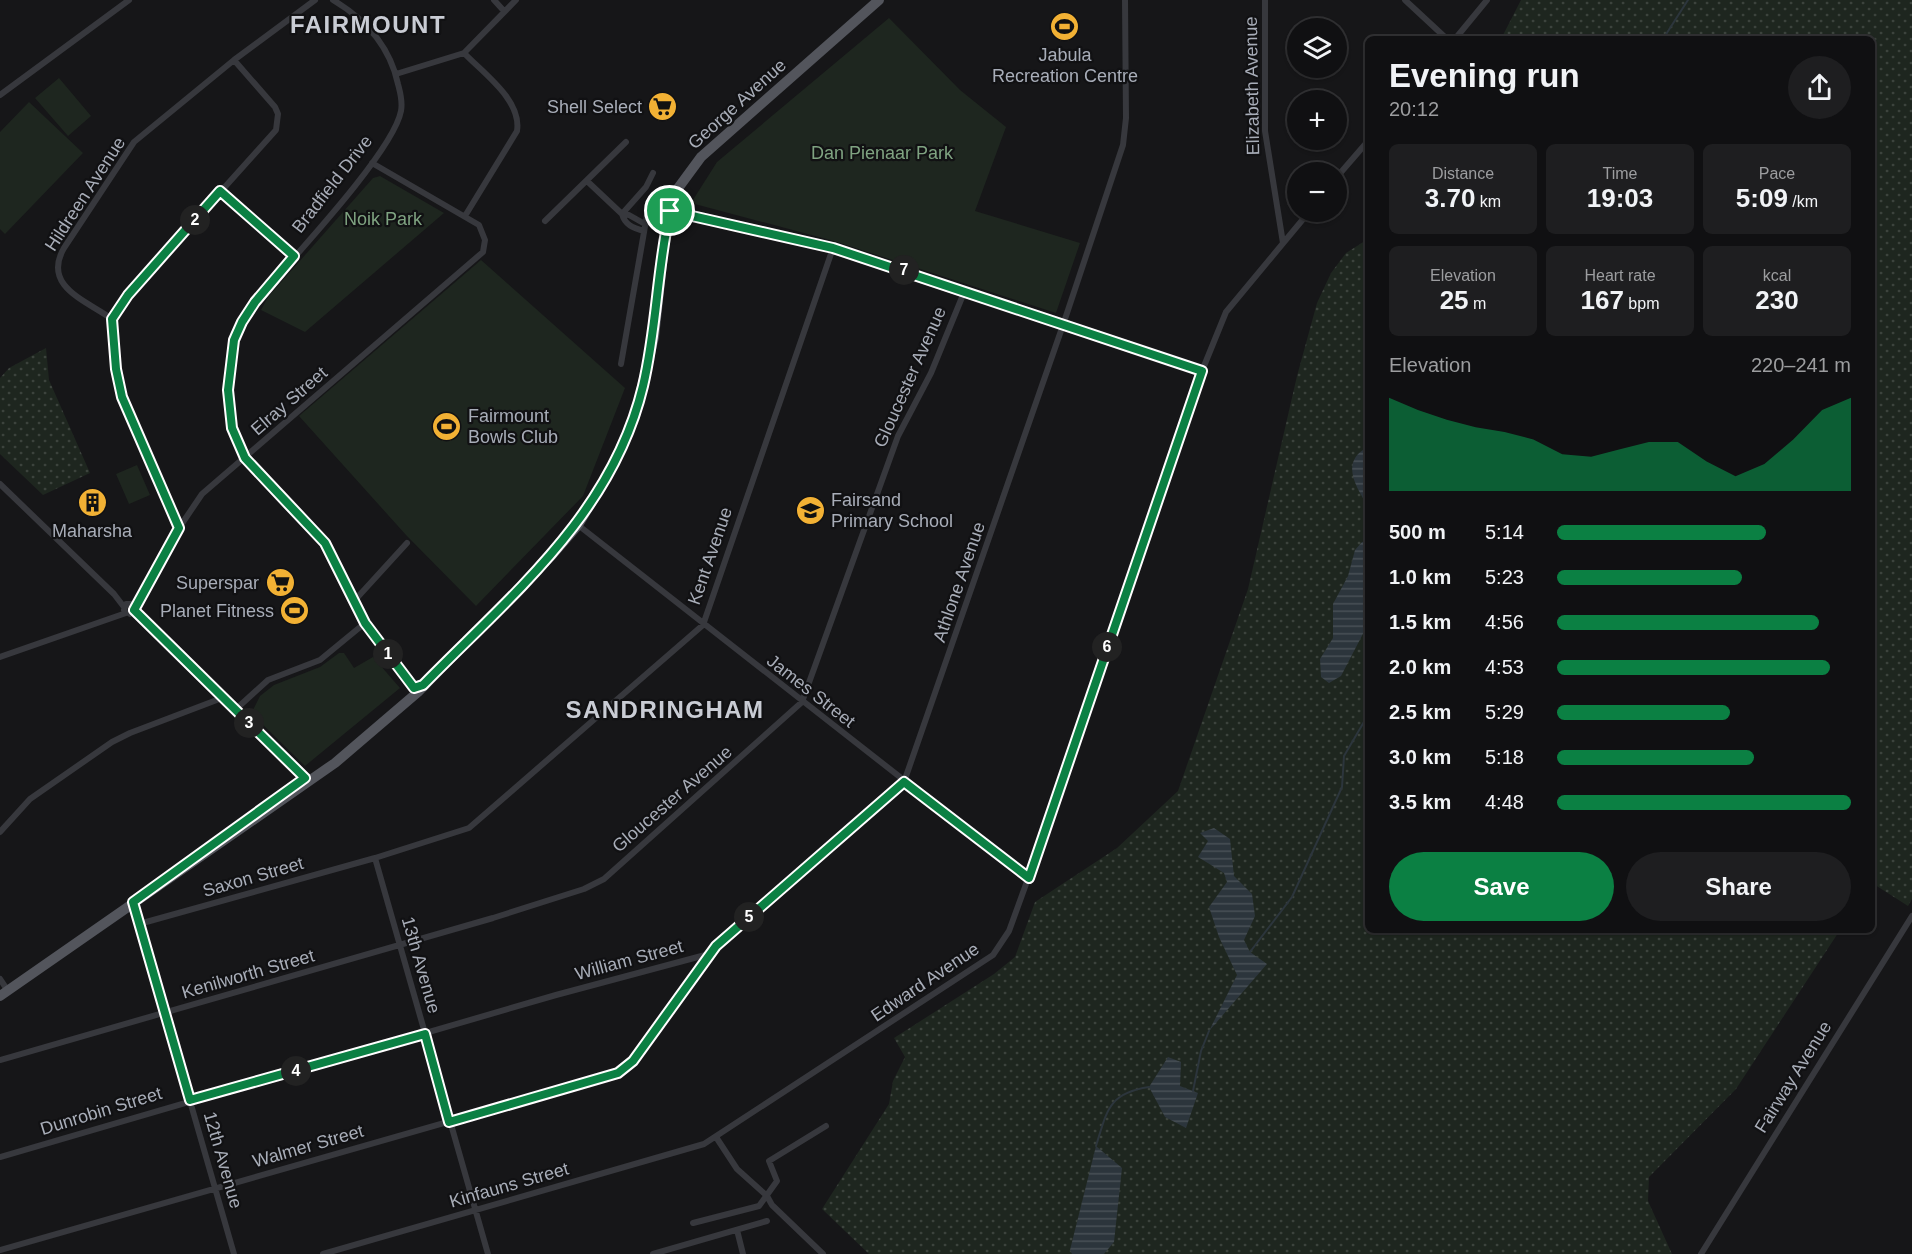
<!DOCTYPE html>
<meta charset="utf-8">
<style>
body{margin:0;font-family:Arial,sans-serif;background:#1e1e20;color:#f1f3f6;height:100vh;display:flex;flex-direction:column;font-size:22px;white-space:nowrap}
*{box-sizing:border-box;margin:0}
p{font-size:20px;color:#9c9d9f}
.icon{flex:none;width:33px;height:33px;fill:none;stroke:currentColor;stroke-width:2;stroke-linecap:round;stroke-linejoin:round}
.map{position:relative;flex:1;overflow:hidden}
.sheet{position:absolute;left:1365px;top:36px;width:510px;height:897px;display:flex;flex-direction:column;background:#101012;border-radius:9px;box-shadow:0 2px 4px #0004,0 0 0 2px #303032}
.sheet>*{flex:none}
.buttons{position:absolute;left:1287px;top:18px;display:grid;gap:12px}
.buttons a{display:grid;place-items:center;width:60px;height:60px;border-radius:50%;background:#101012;box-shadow:0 2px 4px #0004,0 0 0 2px #303032;font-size:30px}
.pin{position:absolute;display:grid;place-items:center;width:51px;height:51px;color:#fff;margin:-26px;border:3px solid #fff;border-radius:50%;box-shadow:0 2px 6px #0007}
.km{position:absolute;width:30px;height:30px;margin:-15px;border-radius:50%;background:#222;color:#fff;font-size:16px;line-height:30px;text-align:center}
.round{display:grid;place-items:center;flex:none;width:63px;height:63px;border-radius:32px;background:#1e1e20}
.summary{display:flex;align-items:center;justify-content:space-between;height:102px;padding:0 24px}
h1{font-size:33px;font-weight:700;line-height:45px}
.metrics{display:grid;grid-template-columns:repeat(3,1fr);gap:9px;height:102px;padding:6px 24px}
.metrics div{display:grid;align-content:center;border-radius:9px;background:#1e1e20;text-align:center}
.metrics b{font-size:26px;font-weight:700}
.metrics small{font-size:16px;font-weight:400}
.metrics p{font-size:16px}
.chart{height:168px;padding:12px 24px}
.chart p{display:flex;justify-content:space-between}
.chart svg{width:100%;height:108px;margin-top:6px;fill:#0b8043;opacity:.7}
.cta{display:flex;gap:12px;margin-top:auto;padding:12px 24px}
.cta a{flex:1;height:69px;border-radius:36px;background:#0b8043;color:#fff;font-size:24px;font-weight:700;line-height:69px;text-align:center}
.cta a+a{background:#1e1e20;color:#f1f3f6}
ul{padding:0 24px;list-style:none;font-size:20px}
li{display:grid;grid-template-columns:96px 72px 1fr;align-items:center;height:45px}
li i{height:15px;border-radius:8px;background:#0b8043}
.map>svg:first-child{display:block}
</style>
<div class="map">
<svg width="1912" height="1254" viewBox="0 0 1912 1254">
<defs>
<pattern id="grass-dots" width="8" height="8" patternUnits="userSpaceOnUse" patternTransform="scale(1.5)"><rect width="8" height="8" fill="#1e261f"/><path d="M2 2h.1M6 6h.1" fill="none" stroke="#3c433d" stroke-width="1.8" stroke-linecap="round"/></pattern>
<pattern id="water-rules" width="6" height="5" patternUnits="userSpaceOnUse" patternTransform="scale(1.5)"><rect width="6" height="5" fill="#2c353c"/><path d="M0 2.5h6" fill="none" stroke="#485056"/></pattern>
</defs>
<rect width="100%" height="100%" fill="#161618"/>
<path fill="url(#grass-dots)" d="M1521,0h391v899l-4,7 -36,-23v-844h-371z
M1368,239v691h472l-104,159 -87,88 -1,24 24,53h-803l-47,-45 67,-105 4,-23 12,-24 -11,-19 100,-64 21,-17 20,-55 82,-54 61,-57 70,-202 49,-213 20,-73 14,-30 15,-20z
M46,348l3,32 41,93 -47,22 -43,-41v-76l9,-10z"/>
<path fill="#1e261f" d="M889,18l71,72 46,37 -31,84 105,32 -24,70 -222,-72 -143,-38 26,-41z
M59,78l32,38 -23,20 -33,-38z
M29,102l54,51 -78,81 -5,-5v-97z
M380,176l64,37 -139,119 -44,-22 7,-13 105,-119z
M481,260l144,128 -42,108 -107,110 -70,-71 -107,-119z
M137,465l13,30 -21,9 -13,-30z
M339,653h5l10,15 19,-11 27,31 -95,78 -49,-48 -3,-8 7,-14 14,-11 46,-18z"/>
<path fill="url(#water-rules)" d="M1368,447v59c-13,-20 -28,-45 0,-59z
M1368,541l-1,85 -26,50 -12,7 -8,-6 -1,-18 13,-21v-34l15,-28 7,-26 7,-8z
M1214,828l16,11 4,37 18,18 3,22 -11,24 6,12 17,12 -58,67 28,-56 -18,-38 -10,-30 18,-25 -3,-9 -26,-16 10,-16 -8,-8z
M1168,1057l13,5 -1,24 18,7 -12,35 -21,-11 -16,-30z
M1096,1146l26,22 -8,74 -10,12h-32l-2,-4z"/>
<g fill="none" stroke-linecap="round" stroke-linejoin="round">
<path stroke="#2c353c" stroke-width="2" d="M1663,39l25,-39
M1250,952l42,-55 50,-110 2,-31 24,-41
M1193,1091l8,-40 8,-20
M1096,1146c11,-35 12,-53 53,-59"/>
<path stroke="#37383d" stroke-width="6" d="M333,0c32,19 57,47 65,84 2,8 5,17 3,27 -8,42 -114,153 -146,191 -28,42 -41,111 -10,156 22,32 61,53 81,87 15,25 25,52 39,78 14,25 35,47 53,69
M494,0l10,11
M1265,0v131l18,112
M1405,0l42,39
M1455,39l32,-39
M464,53c19,20 58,47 53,78l-52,85
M396,74l68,-21 52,-53
M0,95l129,-95
M1336,178l32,-37
M587,181l35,33c3,11 11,14 22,17
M220,191l74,65
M622,214l24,-27 7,-14
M622,214l7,1 16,9
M545,221l81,-79
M112,319c-27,-19 -70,-33 -48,-71l70,-106 100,-82 81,-60
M621,364l26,-149 4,-5 8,-2 174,40 369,123
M0,484l114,110 10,13
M578,525l451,353
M179,528l-61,-145 -6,-64 16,-24 148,-165 2,-16 -3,-7 -41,-47
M355,600l52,-57
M134,607l45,-79 23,-34 281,-242 2,-12 -6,-15 -107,-62
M124,610l2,-6h6l3,5 -5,5
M134,610l174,172
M0,657l126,-44
M235,710l33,-30 52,-20 45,-37
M0,832l30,-33 82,-57 18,-9 92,-35
M375,858l113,396
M133,903l101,351
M139,924l236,-66 94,-30 234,-203 130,-377
M0,979l8,12
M0,1060l493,-142 91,-29 20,-10 198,-177 96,-266 33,-63 34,-83
M716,1137l21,32 30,27 5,9 51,49
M0,1157l556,-162 153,-41
M693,1223l66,-17 18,-25 -8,-20 57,-35
M737,1230l6,24
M0,1250l612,-175 16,-9 88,-120 188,-164 159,-457 60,-180 3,-27 -1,-118
M323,1254l381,-110 289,-189 16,-24 37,-102 156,-458 24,-59 83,-100
M653,1254l114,-33
M1701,1254l211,-338"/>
<path stroke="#53555c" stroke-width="10" d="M0,996l335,-233 83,-71 134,-137 26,-30 32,-54 25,-55 19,-79 12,-110 10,-36 25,-34 178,-157"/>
</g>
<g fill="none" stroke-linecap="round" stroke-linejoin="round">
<defs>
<path id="route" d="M220,191l74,65 -39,46 -13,20 -8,18 -6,50 4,38 13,30 80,85 40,80 49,65 9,-3c88,-90 189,-170 220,-299 14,-58 14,-118 27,-175l163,37 369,123 -173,507 -125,-96 -188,164 -83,115 -15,12 -169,49 -24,-88 -235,66 -57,-198 172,-124 -171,-168 45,-82 -57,-131 -6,-28 -4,-50 16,-24z"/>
</defs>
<use href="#route" stroke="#fff" stroke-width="12"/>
<use href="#route" stroke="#0b8043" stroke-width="8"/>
</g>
<defs>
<symbol id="stadium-disc" viewBox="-11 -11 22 22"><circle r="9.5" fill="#f2b134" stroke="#111113"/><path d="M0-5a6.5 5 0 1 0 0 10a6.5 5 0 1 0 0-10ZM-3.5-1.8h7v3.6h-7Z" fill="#111"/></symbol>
<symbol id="supermarket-disc" viewBox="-11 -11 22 22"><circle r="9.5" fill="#f2b134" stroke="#111113"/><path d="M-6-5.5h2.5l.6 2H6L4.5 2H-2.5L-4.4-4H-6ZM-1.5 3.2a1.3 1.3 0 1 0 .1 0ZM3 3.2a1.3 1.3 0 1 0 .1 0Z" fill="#111"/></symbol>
<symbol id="building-disc" viewBox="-11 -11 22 22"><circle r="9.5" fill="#f2b134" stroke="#111113"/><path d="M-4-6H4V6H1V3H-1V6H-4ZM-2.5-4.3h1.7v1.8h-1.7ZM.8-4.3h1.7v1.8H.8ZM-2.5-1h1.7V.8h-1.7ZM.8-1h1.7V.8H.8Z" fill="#111"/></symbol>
<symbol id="school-disc" viewBox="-11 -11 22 22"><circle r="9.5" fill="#f2b134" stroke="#111113"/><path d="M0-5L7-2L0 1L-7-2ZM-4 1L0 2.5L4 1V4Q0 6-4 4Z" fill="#111"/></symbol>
</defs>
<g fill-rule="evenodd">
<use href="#stadium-disc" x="1048" y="10" width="33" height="33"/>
<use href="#supermarket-disc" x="646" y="90" width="33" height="33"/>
<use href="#stadium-disc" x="430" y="410" width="33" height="33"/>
<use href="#building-disc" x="76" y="486" width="33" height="33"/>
<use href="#school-disc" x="794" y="494" width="33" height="33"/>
<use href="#supermarket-disc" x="264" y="566" width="33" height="33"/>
<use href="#stadium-disc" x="278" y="594" width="33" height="33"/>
</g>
<g text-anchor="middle" stroke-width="4.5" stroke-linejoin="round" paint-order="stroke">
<g font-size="18" fill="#a8adb8" stroke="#111113" text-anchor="end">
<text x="1065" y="61" text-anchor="middle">Jabula<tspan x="1065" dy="21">Recreation Centre</tspan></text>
<text x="642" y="113">Shell Select</text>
<text x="468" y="422" text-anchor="start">Fairmount<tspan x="468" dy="21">Bowls Club</tspan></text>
<text x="831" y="506" text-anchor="start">Fairsand<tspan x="831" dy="21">Primary School</tspan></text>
<text x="92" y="537" text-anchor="middle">Maharsha</text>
<text x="259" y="589">Superspar</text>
<text x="274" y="617">Planet Fitness</text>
</g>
<g font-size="18" fill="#a8adb8" stroke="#111113">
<text transform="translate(1252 86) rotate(-91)" y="6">Elizabeth Avenue</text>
<text transform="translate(737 104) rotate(-42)" y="6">George Avenue</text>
<text transform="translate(332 184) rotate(-52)" y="6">Bradfield Drive</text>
<text transform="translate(85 194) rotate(-57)" y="6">Hildreen Avenue</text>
<text transform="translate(910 377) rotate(-66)" y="6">Gloucester Avenue</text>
<text transform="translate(289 401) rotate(-41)" y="6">Elray Street</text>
<text transform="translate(710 556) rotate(-71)" y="6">Kent Avenue</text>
<text transform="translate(959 582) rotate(-71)" y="6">Athlone Avenue</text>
<text transform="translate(811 691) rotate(38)" y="6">James Street</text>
<text transform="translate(672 799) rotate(-41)" y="6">Gloucester Avenue</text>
<text transform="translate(253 877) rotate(-16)" y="6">Saxon Street</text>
<text transform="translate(629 960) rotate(-15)" y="6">William Street</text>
<text transform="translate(421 965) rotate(74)" y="6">13th Avenue</text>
<text transform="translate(248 974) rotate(-16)" y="6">Kenilworth Street</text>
<text transform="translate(925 982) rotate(-34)" y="6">Edward Avenue</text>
<text transform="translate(1793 1077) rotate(-58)" y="6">Fairway Avenue</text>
<text transform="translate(101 1111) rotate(-17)" y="6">Dunrobin Street</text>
<text transform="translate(308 1146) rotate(-16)" y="6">Walmer Street</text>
<text transform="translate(223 1160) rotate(74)" y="6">12th Avenue</text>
<text transform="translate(509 1185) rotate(-16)" y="6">Kinfauns Street</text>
</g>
<g font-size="18" fill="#7fa381" stroke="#111113">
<text x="882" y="159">Dan Pienaar Park</text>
<text x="383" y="225">Noik Park</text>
</g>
<g font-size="24" font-weight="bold" letter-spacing="1.5" fill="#c9ccd4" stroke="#111113">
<text x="368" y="33">FAIRMOUNT</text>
<text x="665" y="718">SANDRINGHAM</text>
</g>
</g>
</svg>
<div class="buttons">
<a><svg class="icon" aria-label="layers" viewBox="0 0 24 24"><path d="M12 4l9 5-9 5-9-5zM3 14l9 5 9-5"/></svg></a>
<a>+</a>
<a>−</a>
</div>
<div class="pin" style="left:670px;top:211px;background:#1e9e55"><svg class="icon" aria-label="arrive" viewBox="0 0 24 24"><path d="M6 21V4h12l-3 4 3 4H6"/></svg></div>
<b class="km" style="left:388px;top:654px">1</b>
<b class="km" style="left:195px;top:220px">2</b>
<b class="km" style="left:249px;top:723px">3</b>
<b class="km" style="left:296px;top:1071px">4</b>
<b class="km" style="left:749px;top:917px">5</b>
<b class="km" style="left:1107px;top:647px">6</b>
<b class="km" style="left:904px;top:270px">7</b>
<section class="sheet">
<div class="summary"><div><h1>Evening run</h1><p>20:12</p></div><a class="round"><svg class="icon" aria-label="share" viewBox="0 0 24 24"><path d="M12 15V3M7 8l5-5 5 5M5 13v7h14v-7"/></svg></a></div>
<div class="metrics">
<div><p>Distance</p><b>3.70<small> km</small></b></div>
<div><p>Time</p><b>19:03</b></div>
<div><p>Pace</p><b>5:09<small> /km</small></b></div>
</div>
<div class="metrics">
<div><p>Elevation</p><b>25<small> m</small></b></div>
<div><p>Heart rate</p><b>167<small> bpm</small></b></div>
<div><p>kcal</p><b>230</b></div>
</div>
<div class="chart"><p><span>Elevation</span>220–241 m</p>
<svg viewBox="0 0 160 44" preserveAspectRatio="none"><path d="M0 44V6L10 11L20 15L30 18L40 20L50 23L60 29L70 30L80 27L90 24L100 24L110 32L120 38L130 33L140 23L150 11L160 6V44z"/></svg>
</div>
<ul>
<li><b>500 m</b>5:14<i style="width:71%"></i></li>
<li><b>1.0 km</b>5:23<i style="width:63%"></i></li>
<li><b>1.5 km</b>4:56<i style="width:89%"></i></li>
<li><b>2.0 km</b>4:53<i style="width:93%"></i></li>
<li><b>2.5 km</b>5:29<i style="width:59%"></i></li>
<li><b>3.0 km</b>5:18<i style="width:67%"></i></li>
<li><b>3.5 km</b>4:48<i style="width:100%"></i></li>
</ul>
<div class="cta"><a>Save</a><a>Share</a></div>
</section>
</div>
